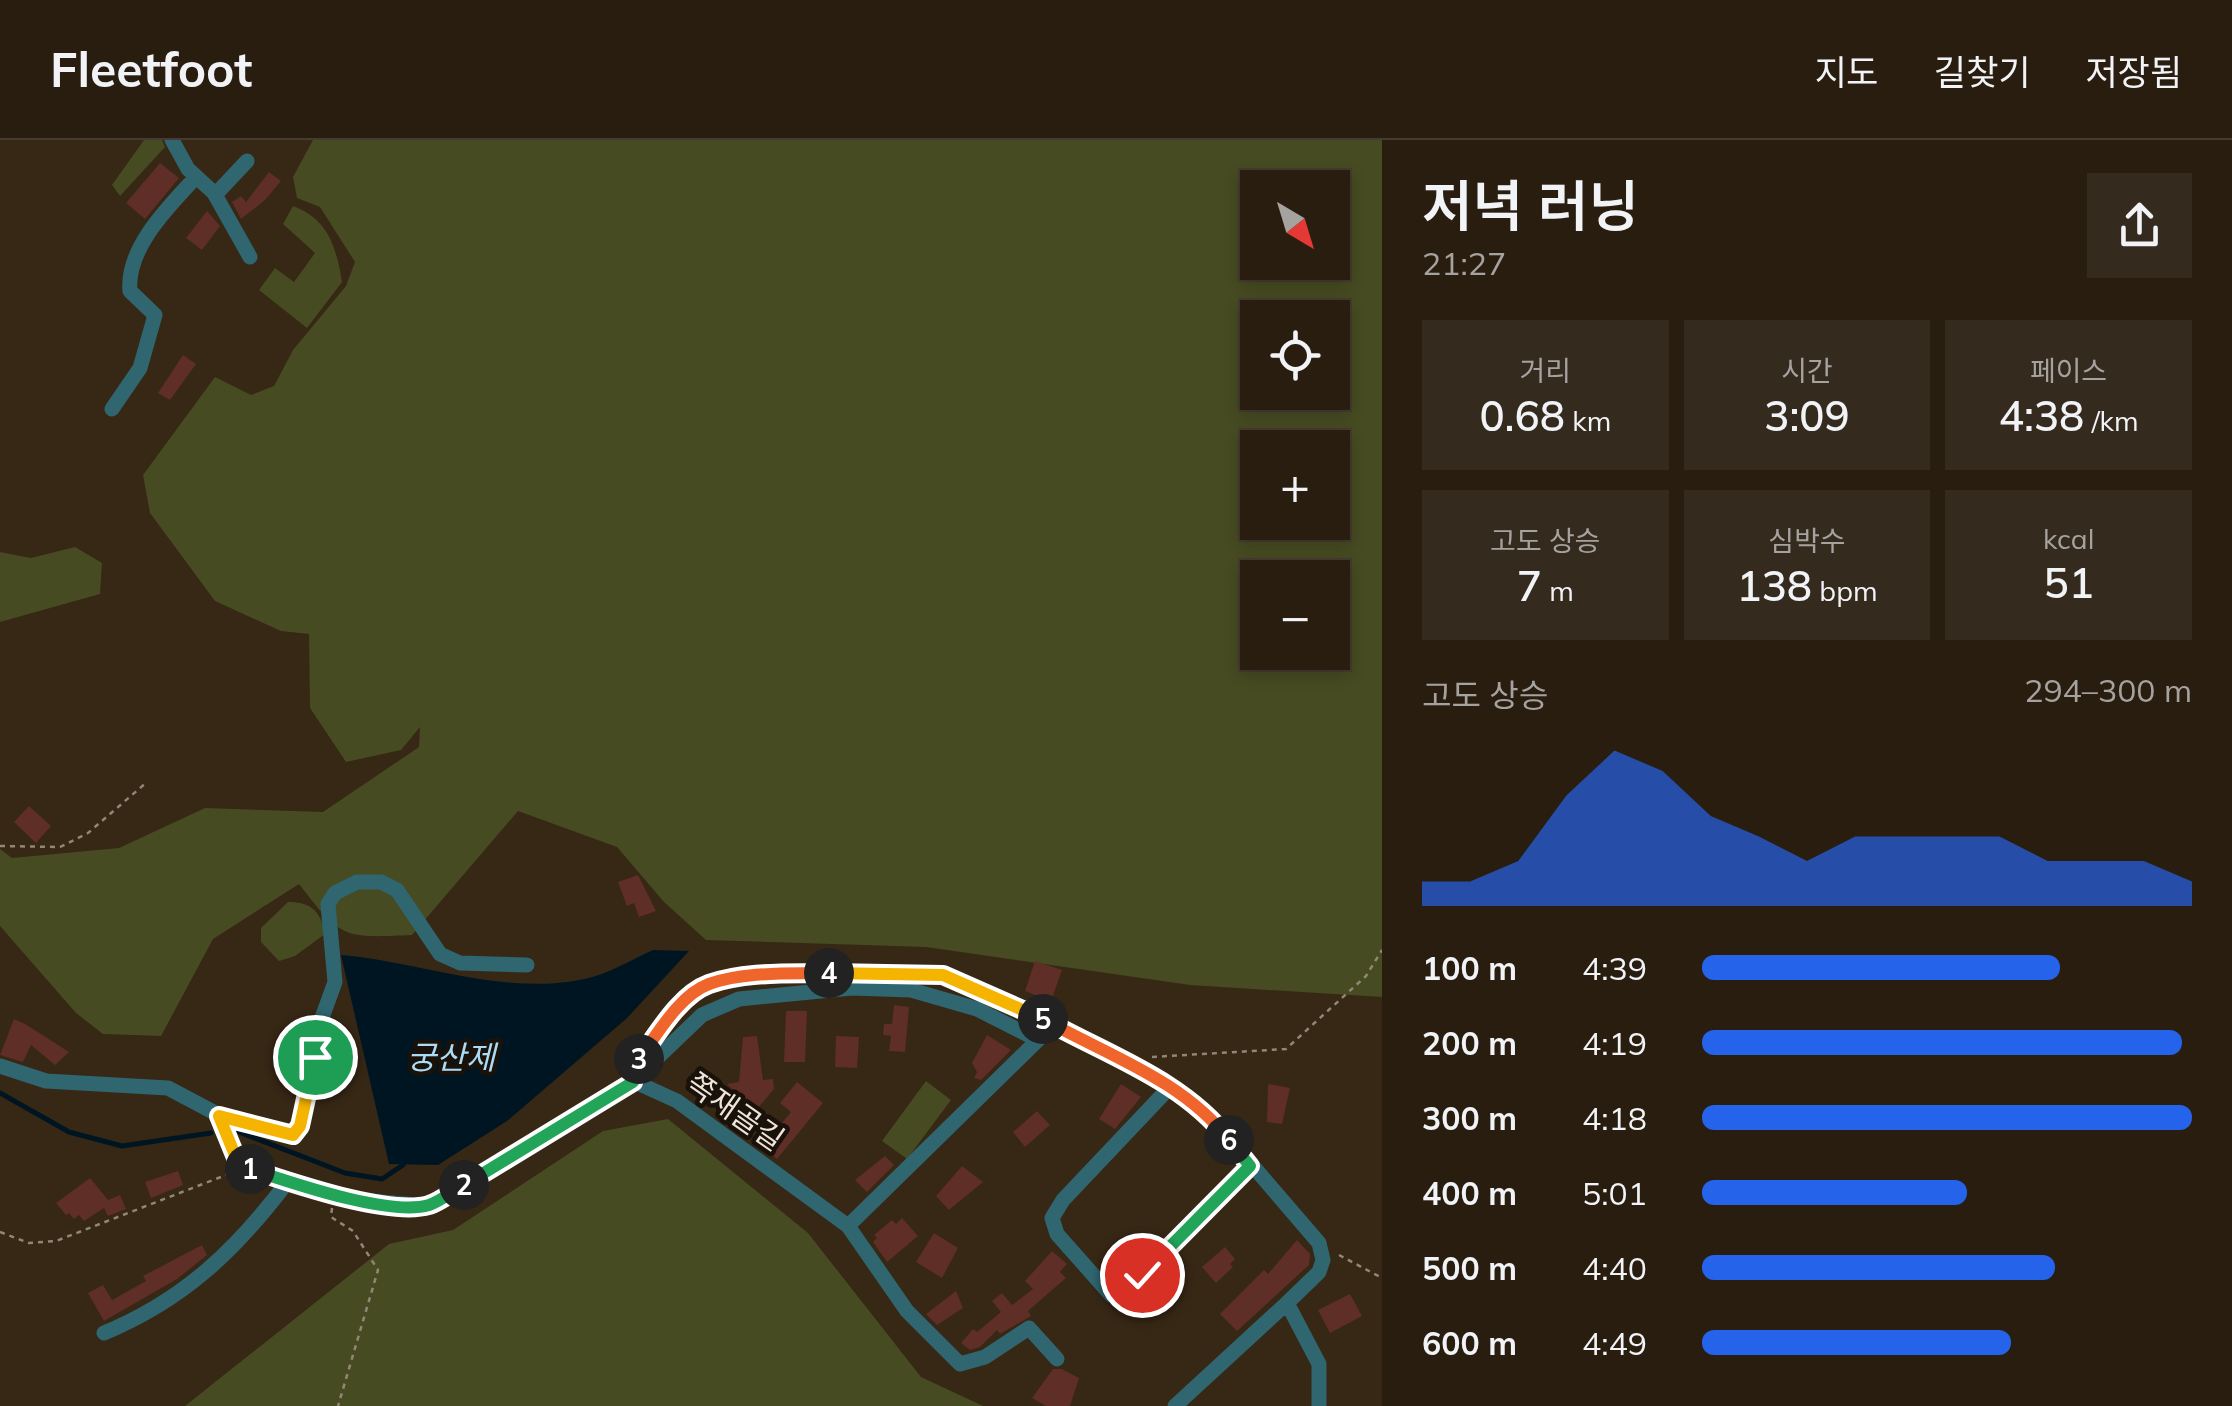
<!DOCTYPE html>
<html lang="ko">
<meta charset="utf-8">
<style>
body{margin:0;font-family:Mulish,"Noto Sans KR",sans-serif;background:#352a1e;color:#f1f3f6;height:100vh;display:flex;flex-direction:column;font-size:38px;white-space:nowrap}
*{box-sizing:border-box;margin:0}
p{font-size:32px;color:#a5a29f}
.icon{flex:none;width:55px;height:55px;fill:none;stroke:currentColor;stroke-width:2;stroke-linecap:round;stroke-linejoin:round}
.map{position:relative;flex:1;overflow:hidden}
.details{display:flex;flex-direction:column;background:#291d10;width:850px}
.details>*{flex:none}
.needle{width:65px;rotate:142deg}
.fabs{position:absolute;left:1240px;top:30px;display:grid;gap:20px}
.fabs a{display:grid;place-items:center;width:110px;height:110px;border-radius:0px;background:#291d10;box-shadow:0 5px 15px #0003,0 0 0 2px #453b30;font-size:50px}
.pin{position:absolute;display:grid;place-items:center;width:85px;height:85px;color:#fff;margin:-42px;border:5px solid #fff;border-radius:50%;box-shadow:0 2px 10px #0007}
.km{position:absolute;width:50px;height:50px;margin:-25px;border-radius:50%;background:#222;color:#fff;font-size:28px;line-height:50px;text-align:center}
.round{display:grid;place-items:center;flex:none;width:105px;height:105px;border-radius:0px;background:#352a1e}
.overview{display:flex;align-items:center;justify-content:space-between;height:170px;padding:0 40px}
h1{font-size:55px;font-weight:600;line-height:75px}
.stats{display:grid;grid-template-columns:repeat(3,1fr);gap:15px;height:170px;padding:10px 40px}
.stats div{display:grid;align-content:center;border-radius:0px;background:#352a1e;text-align:center}
.stats b{font-size:42px;font-weight:600}
.stats small{font-size:28px;font-weight:400}
.stats p{font-size:28px}
.chart{height:280px;padding:20px 40px}
.chart p{display:flex;justify-content:space-between}
.chart svg{width:100%;height:180px;margin-top:10px;fill:#2563eb;opacity:.7}
ul{padding:0 40px;list-style:none;font-size:32px}
li{display:grid;grid-template-columns:160px 120px 1fr;align-items:center;height:75px}
li i{height:25px;border-radius:12px;background:#2563eb}
header{display:flex;align-items:center;gap:60px;box-sizing:border-box;height:140px;padding:0 50px;background:#291d10;border-bottom:2px solid #453b30}
header strong{font-size:48px}
nav{display:flex;gap:55px;margin-inline-start:auto;font-size:35px}
main{display:flex;flex:1;min-height:0}
.map>svg:first-child{display:block}
</style>
<header>
<strong>Fleetfoot</strong>
<nav><a>지도</a><a>길찾기</a><a>저장됨</a></nav>
</header>
<main>
<div class="map">
<svg width="1382" height="1266" viewBox="0 0 1382 1266">
<rect width="100%" height="100%" fill="#372715"/>
<path fill="#464b22" fill-rule="evenodd" d="M144,0h18l3,7 -45,49 -8,-11z
M313,0h1069v857l-192,-12 -264,-38 -220,-7 -42,-38 -47,-55 -99,-36 -106,124c-69,3 -71,4 -113,-51l-86,55 -52,97 -58,-2 -27,-21 -76,-87v-77l12,9 107,-10 86,-40 118,4 96,-65 1,-20 -19,23 -55,12 -36,-54 -1,-74 -28,-3 -66,-30 -65,-88 -7,-38 72,-98 36,18 23,-9 19,-36 53,-64 9,-24 -35,-55 -23,-9 -4,-21zM1258,48h74v74h-74zM1258,178h74v74h-74zM1258,308h74v74h-74zM1258,438h74v74h-74z
M293,66c35,13 43,40 49,76l-35,46 -48,-38 16,-22 19,14 21,-29 -32,-29z
M75,407l27,16 -2,31 -100,28v-70l31,6z
M288,762c23,0 33,9 37,32l-30,22 -16,5 -18,-19v-14z
M926,941l25,19 -44,59 -25,-18z
M668,979l140,114 113,144 62,29h-798l204,-162 64,-14 150,-99z"/>
<path fill="#001522" d="M653,810l36,1 -62,67 -120,103 -69,44 -49,-1 -48,-209c82,7 173,45 255,21 19,-6 39,-18 57,-26z"/>
<g fill="none" stroke-linecap="round" stroke-linejoin="round">
<path stroke="#001522" stroke-width="5" d="M0,953l69,39 53,14 89,-13
M239,992l106,41 37,6 21,-14"/>
</g>
<path fill="#5f2e26" d="M160,23l19,15 -34,41 -19,-16z
M269,32l12,9 -16,19 -24,19 -9,-17 9,-6 5,6z
M207,71l13,15 -18,24 -16,-12z
M183,215l13,9 -26,36 -12,-7z
M29,666l22,20 -15,17 -22,-21z
M638,735l18,36 -17,6 -5,-14 -7,3 -9,-24z
M1035,821l27,9 -11,31 -26,-10z
M894,865l15,2 -4,45 -16,-1 2,-15 -8,-1 1,-11h8z
M786,871h21l-2,51h-21z
M14,879l11,5 44,28 -14,13 -24,-20 -8,17 -23,-7z
M987,895l24,15 -30,30 -7,-2 3,-6 -5,-9z
M757,896l6,44 10,-1 1,10 -33,39v6l-16,-12 12,-16 -2,-14 -8,-8 12,-2 4,-45z
M836,896l23,1 -2,31 -22,-1z
M797,942l26,21 -46,56 -15,-12 29,-35 -11,-9z
M1121,944l20,13 -26,32 -16,-10z
M1268,944l22,4 -8,36 -15,-2z
M1037,971l13,14 -25,22 -12,-15z
M885,1016l9,9 -27,27 -12,-12z
M962,1026l21,16 -34,28 -13,-14z
M178,1031l5,14 -32,13 -6,-16z
M90,1038l18,22 12,-5 6,14 -18,7 -4,-8 -20,13 -5,-6 -5,4 -5,-6 -3,2 -10,-12z
M902,1078l16,18 -31,26 -14,-20 4,-4 -3,-3 18,-15 4,4z
M934,1093l24,15 -16,30 -26,-16z
M1297,1100l13,14 -1,11 -72,66 -17,-17 44,-44 4,4z
M202,1105l5,10 -30,24 -73,42 -16,-28 15,-8 9,15 34,-19 -3,-5z
M1225,1107l10,12 -5,5 3,3 -17,16 -14,-16z
M1052,1111l15,13 -7,8 6,6 -38,33 3,5 -31,18 -3,-4 -17,17 -10,3 -9,-7 12,-14 4,3 24,-20 -9,-11 10,-8 10,12 21,-16 -8,-8z
M956,1151l7,17 -26,17 -11,-11z
M1350,1154l12,22 -32,17 -12,-23z
M1053,1229h9l17,9 -9,28h-24l-14,-8z"/>
<g fill="none" stroke-linecap="round" stroke-linejoin="round">
<path stroke="#938677" stroke-width="2.5" stroke-dasharray="5 5" stroke-linecap="butt" d="M0,706l60,1 28,-14 59,-51
M1152,917l134,-8 80,-73 16,-26
M332,1068l-1,9 22,14 25,39 -40,136
M0,1092l29,11 27,-2 170,-66
M1339,1115l43,23"/>
<path stroke="#2f6670" stroke-width="15" d="M172,0l16,29 26,24 36,64
M215,55l32,-34
M112,269l28,-41 15,-53 -25,-24c-4,-43 39,-85 66,-114
M0,926l46,15 122,7 51,27 20,50 120,35 67,6 207,-125 69,-66 37,-16 113,-11 59,2 66,19 61,31 -190,186
M633,941l-1,-12 42,-57 33,-27 60,-10h176l82,34 108,56 58,37 31,28 97,113 4,17 -4,12 -32,31 32,61v42
M633,941l44,20 171,125 59,85 53,53 25,-7 44,-29 28,31
M1170,947l-107,113 -11,18 5,16 54,61 12,1 127,-130
M219,975l74,20 7,-9 23,-111 12,-33 -7,-78 7,-11 22,-11h24l16,8 43,64 20,9 67,2
M104,1193c80,-33 133,-84 184,-152
M1175,1266l112,-103"/>
</g>
<g fill="none" stroke-linecap="round" stroke-linejoin="round">
<defs>
<path id="split-1" d="M250,1029l-11,-4 -20,-49 74,19 7,-9 15,-69"/>
<path id="split-2" d="M250,1029c40,13 139,48 179,36 12,-4 24,-14 35,-20"/>
<path id="split-3" d="M464,1045l169,-103 -1,-13 7,-10"/>
<path id="split-4" d="M639,919c18,-24 40,-64 70,-75 37,-13 82,-10 120,-11"/>
<path id="split-5" d="M829,833l114,2 100,44"/>
<path id="split-6" d="M1043,879c64,36 140,61 186,121"/>
<path id="split-7" d="M1142,1135l108,-109 -21,-26"/>
</defs>
<use href="#split-1" stroke="#fff" stroke-width="20"/>
<use href="#split-2" stroke="#fff" stroke-width="20"/>
<use href="#split-3" stroke="#fff" stroke-width="20"/>
<use href="#split-4" stroke="#fff" stroke-width="20"/>
<use href="#split-5" stroke="#fff" stroke-width="20"/>
<use href="#split-6" stroke="#fff" stroke-width="20"/>
<use href="#split-7" stroke="#fff" stroke-width="20"/>
<use href="#split-1" stroke="#f5b400" stroke-width="12"/>
<use href="#split-2" stroke="#22a559" stroke-width="12"/>
<use href="#split-3" stroke="#22a559" stroke-width="12"/>
<use href="#split-4" stroke="#f0652b" stroke-width="12"/>
<use href="#split-5" stroke="#f5b400" stroke-width="12"/>
<use href="#split-6" stroke="#f0652b" stroke-width="12"/>
<use href="#split-7" stroke="#22a559" stroke-width="12"/>
</g>
<g text-anchor="middle" stroke-width="9" stroke-linejoin="round" paint-order="stroke">
<g font-size="30" fill="#efe4d9" stroke="#19120a">
<text transform="translate(735 972) rotate(35)" y="10">쪽재골길</text>
</g>
<g font-size="32" font-style="italic" fill="#abdbf6" stroke="#19120a">
<text x="451" y="929">궁산제</text>
</g>
</g>
</svg>
<div class="fabs">
<a><svg class="needle" viewBox="-14 -14 28 28"><path d="M0-13l5 13h-10z" fill="#e53935"/><path d="M0 13l5-13h-10z" fill="#a5a29f"/></svg></a>
<a><svg class="icon" aria-label="locate" viewBox="0 0 24 24"><circle cx="12" cy="12" r="6"/><path d="M12 2v4M12 18v4M2 12h4M18 12h4"/></svg></a>
<a>+</a>
<a>−</a>
</div>
<div class="pin" style="left:315px;top:917px;background:#1e9e55"><svg class="icon" aria-label="arrive" viewBox="0 0 24 24"><path d="M6 21V4h12l-3 4 3 4H6"/></svg></div>
<div class="pin" style="left:1142px;top:1135px;background:#d93025"><svg class="icon" aria-label="check" viewBox="0 0 24 24"><path d="M5 12l5 5 9-10"/></svg></div>
<b class="km" style="left:250px;top:1029px">1</b>
<b class="km" style="left:464px;top:1045px">2</b>
<b class="km" style="left:639px;top:919px">3</b>
<b class="km" style="left:829px;top:833px">4</b>
<b class="km" style="left:1043px;top:879px">5</b>
<b class="km" style="left:1229px;top:1000px">6</b>
</div>
<section class="details">
<div class="overview"><div><h1>저녁 러닝</h1><p>21:27</p></div><a class="round"><svg class="icon" aria-label="share" viewBox="0 0 24 24"><path d="M12 15V3M7 8l5-5 5 5M5 13v7h14v-7"/></svg></a></div>
<div class="stats">
<div><p>거리</p><b>0.68<small> km</small></b></div>
<div><p>시간</p><b>3:09</b></div>
<div><p>페이스</p><b>4:38<small> /km</small></b></div>
</div>
<div class="stats">
<div><p>고도 상승</p><b>7<small> m</small></b></div>
<div><p>심박수</p><b>138<small> bpm</small></b></div>
<div><p>kcal</p><b>51</b></div>
</div>
<div class="chart"><p><span>고도 상승</span>294–300 m</p>
<svg viewBox="0 0 160 44" preserveAspectRatio="none"><path d="M0 44V38L10 38L20 33L30 17L40 6L50 11L60 22L70 27L80 33L90 27L100 27L110 27L120 27L130 33L140 33L150 33L160 38V44z"/></svg>
</div>
<ul>
<li><b>100 m</b>4:39<i style="width:73%"></i></li>
<li><b>200 m</b>4:19<i style="width:98%"></i></li>
<li><b>300 m</b>4:18<i style="width:100%"></i></li>
<li><b>400 m</b>5:01<i style="width:54%"></i></li>
<li><b>500 m</b>4:40<i style="width:72%"></i></li>
<li><b>600 m</b>4:49<i style="width:63%"></i></li>
</ul>
</section>
</main>
